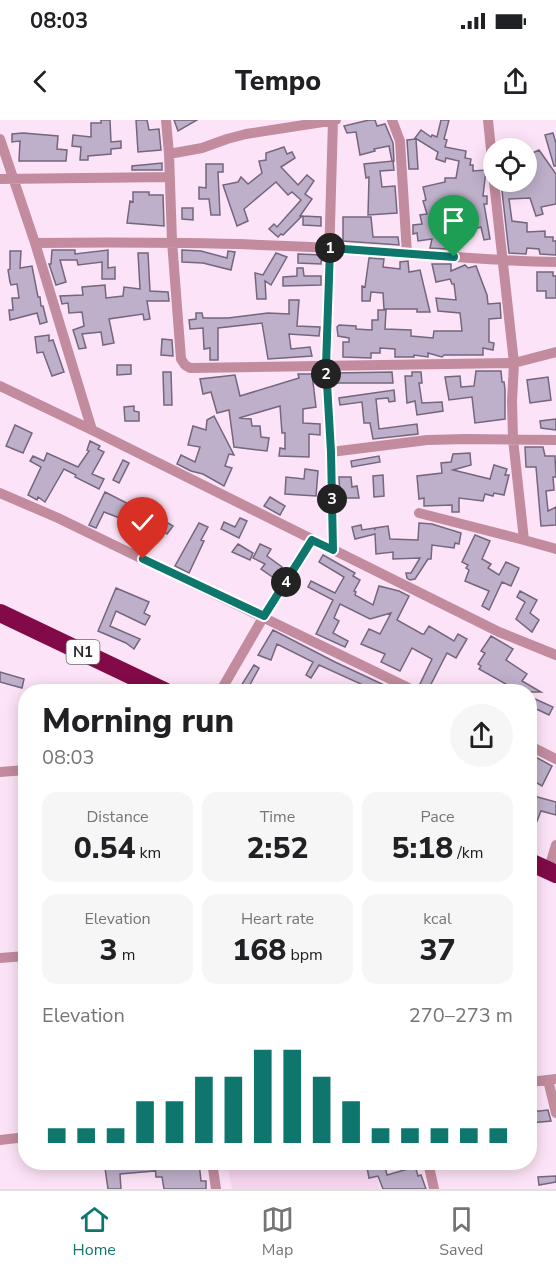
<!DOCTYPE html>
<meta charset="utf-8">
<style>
body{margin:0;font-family:"Nunito Sans",sans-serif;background:#f6f6f6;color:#202124;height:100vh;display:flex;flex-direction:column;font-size:22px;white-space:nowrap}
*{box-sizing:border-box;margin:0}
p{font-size:20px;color:#757577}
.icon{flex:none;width:33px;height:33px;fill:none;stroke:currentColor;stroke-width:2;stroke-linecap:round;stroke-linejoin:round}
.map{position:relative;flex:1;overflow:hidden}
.drawer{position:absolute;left:18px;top:564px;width:519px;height:486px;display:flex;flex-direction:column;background:#fff;border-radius:24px;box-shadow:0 3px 15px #0003}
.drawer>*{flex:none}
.fabs{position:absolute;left:483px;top:18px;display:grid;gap:12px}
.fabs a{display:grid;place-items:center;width:54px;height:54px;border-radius:50%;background:#fff;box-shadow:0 3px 15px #0003;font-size:30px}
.pin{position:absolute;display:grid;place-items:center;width:51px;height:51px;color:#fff;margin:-62px -26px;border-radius:50% 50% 50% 0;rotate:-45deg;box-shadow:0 0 6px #0007}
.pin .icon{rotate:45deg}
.km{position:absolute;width:30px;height:30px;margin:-15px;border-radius:50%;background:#222;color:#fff;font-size:16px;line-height:30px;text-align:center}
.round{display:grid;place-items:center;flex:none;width:63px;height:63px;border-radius:32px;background:#f6f6f6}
.summary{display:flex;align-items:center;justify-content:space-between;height:102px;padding:0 24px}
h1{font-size:33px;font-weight:800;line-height:45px}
.figures{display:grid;grid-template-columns:repeat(3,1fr);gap:9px;height:102px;padding:6px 24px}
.figures div{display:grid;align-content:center;border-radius:15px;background:#f6f6f6;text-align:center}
.figures b{font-size:30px;font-weight:800}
.figures small{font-size:16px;font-weight:400}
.figures p{font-size:16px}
.chart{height:168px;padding:12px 24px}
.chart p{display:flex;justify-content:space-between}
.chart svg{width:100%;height:108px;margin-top:6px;stroke:#0f766e;stroke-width:6}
.status{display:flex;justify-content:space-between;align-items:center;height:42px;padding:0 30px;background:#fff;direction:ltr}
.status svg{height:16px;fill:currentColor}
header{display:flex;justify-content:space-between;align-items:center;height:78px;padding:0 24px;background:#fff;font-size:27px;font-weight:800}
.menu{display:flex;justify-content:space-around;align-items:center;height:84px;border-top:2px solid #e0e0e0;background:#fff;font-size:16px;color:#757577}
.menu a{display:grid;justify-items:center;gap:3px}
.menu .current{color:#0f766e}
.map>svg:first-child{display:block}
</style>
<div class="status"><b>08:03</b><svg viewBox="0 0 49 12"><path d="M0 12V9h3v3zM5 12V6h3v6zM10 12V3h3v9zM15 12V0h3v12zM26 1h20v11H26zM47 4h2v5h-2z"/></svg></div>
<header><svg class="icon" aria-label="back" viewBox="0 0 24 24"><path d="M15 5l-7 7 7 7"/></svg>Tempo<svg class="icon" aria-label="share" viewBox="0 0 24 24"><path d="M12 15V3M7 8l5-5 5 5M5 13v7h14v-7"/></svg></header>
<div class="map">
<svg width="556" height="1069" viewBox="0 0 556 1069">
<rect width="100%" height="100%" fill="#fde3f7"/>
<path fill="#f6d6ef" d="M227,1043h147l6,26h-148z"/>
<path fill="#beb0ca" stroke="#73667d" stroke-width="1.5" d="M101,0h9l1,22 10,-1v7l-10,1v5l-23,2v4h-8l1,-13 -9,-1 1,-11 18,2v-14h10z
M136,0h11l2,10 10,-1 2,21 -23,2z
M174,0h23l-19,11z
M369,0h6l2,6 8,-2 8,19 1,18h-2l-3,-15 -15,3 1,2 -15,4 -4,-23 -9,1 -3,-7z
M441,0h8l-5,19 3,1 -2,7 21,4 -1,7 6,1 -1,6h3v6l13,-1 -3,26h4v8h-3l6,35 -6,1 -3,-13 -24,7 1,12 -12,1v2l-16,-1 2,-9 -14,2 -1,-8 -4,1v-9l9,-1 -2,-9 7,-1 -4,-13 3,-1 -3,-13 22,-5v-4h11l3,-17 -13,-3 -1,4 -9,-3 2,-7 -23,-14 6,-8 10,7 1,-2 5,2z
M23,13l35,3 -1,13 10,1 -1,11h-47l1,-20 -8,1v-8z
M553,13l3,10v23h-2l-9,-31z
M416,19l2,30h-9l-2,-29z
M284,27l3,7 5,-2 3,6 -14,9 17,18 9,-10 7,6 -9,13 7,5 -12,17h2l-19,19 -2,-1 -3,3 -9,-8 5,-5 3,3 24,-27 -9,-8 -4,3 -12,-13 -32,27 4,12 -11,5 -14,-41 15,-3 3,-5 7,7 14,-11 -3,-12 7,-1v-7z
M539,30l17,24v30l-15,3 2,7 -7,2 -6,-18 -21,1 3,22 15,2v9l18,-1v6h8v4h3v14l-16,-1 -1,-5 -12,-1 -1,6 -17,-1 -8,-71h25v-9l6,-3 -4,-15z
M393,41l1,9 -14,1 2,16 13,-1 2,27 -29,2 1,-38 -3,1 -2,-14z
M162,43v7h-30v-4z
M206,44h17v8h-5l2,43h-9l-2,-16h-10v-12l7,1z
M133,72h16v3h14l1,31 -37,-3 3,-22 3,1z
M182,88h11v12l-11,-1z
M303,96l18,1v9l-18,-1z
M343,97h28l2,20h25l1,8 -56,-4z
M52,130h23v4l33,-4v18l7,-1v12h-13v-17l-24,3 -1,-5h-17l6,22 -10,3 -7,-21h2z
M182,130l19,1 26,7 1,-7 7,1 -4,18 -28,-7 -21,-1z
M10,131h11l-1,17 12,-2 6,31h2l1,9h2l4,16 -7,2 -3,-11 -27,7 -1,-10h4l-1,-12h7l-2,-14 -6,1 -1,-3 -2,-12 2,-1z
M138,133h10l2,38 18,1 1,9h-22l3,18 -6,1 -1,-6 -34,5 5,24 -11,2 -2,-13 -19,2 4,14 -7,1 -6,-19 11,-4 -2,-14 -13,1 -1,-10 -6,1 -2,-8 23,-1 -1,-8 23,-2 1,13 17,-2 1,-9 16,2z
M276,133l11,4 -16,28 -6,-4 1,18h-9l-2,-26 8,2z
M298,134l24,1 -1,9 -23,-1z
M369,138l15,1 -1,8 17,2v-7l8,-1 1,11 11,-2 10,42h-13v-3h-33l-1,-16 -12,-1 -1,9h-8v-15l3,1z
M432,144h19v7l14,-6 3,3 8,-2 11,29 1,9 12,-1 1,15 -12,1v23l5,1 -1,7 -10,-2v7h-39l-2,2 -14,-4v4l-14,-2v2h-19v-8l-15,-1v5h-9v5l-28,-1v-15h6v-4l-11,-2 -1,-9 2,-2 17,1v3l16,1v-10h6v-10h8l-1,19 26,1v6l22,2 1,-7h28l-2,-18 -22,-2 -2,-13 20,2 -2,-16h-2l-2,-5 -14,3z
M297,148h6l1,8h17v9l-38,1v-9l14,-1z
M537,152h16v4h3v22h-10v-7h-9z
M289,180h10l-2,26 23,1 -1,9 -30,-2 2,15 19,-2 2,9 -44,3 -6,-36 -44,5v32h-8v-12l-6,1 -1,-21 -13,1 -1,-9 7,-1v-6h6l1,5h25l40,-5 21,1z
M49,215v6l4,-1 11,32 -12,4 -9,-24 -6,1 -2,-16z
M162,219l10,1 1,16 -12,-1z
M117,245h14v9l-14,1z
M476,251h25l1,11h2l1,7v30l-30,4 -3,-26 -23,3 -4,-23 15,-1 1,11 13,-1z
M163,252h8l1,33h-8z
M392,252l1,11h-57v-10z
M412,252h9l1,11h-3l3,20 20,-1 1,9 -26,4 -2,-14 -8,2 -2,-27h7z
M298,254h14l4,33 -13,2v14l17,1v11l-11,-1v23l-30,-1 1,-8 5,1v-16h-3l-2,-27 -41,12 12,1 1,7h8l1,11 8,1 -2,13 -33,-4 -5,-37 -12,3 -6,-21 -8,2 -3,-15 35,-4 5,21 59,-18z
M548,257l3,23 -21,3 -3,-23z
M394,270l1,11 -6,1 -1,-4 -12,1 3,30 38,-5 1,10 -45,5 -3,-16h-6l-2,-21 -22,3 -1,-7z
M134,286v5l5,1v9h-14l-1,-14z
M214,296l20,39 -5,-1 -4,12 7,2 -8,18 -21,-12 -12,-3 -14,-7 4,-9 14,7 5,-15 -12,-2 5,-19 13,4 1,-10z
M556,299v11l-15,-2 -1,-7z
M15,305l17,8 -9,20 -17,-7z
M90,321l10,5 -2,3 6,3 -12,22 12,5 -5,10 -24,-12 1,-2 -12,-6 -19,33 -7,-5 -1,3 -9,-5 13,-28 -11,-6 3,-5 11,5 3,-8 31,14 11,-16 -2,-1z
M525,327h18l2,9h10l1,21h-3l1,13 -8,1 2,20 8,-4v18l-15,1 -5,-59h-10z
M470,333l1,12 -18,5 37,9 4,-14 13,4 -2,6h4l-5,20 -10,-2 -1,3 -8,-2 -2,7 -24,-3v14h-7v-7l-28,1v-8l-5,1 -2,-23 25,-3 -1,-10 10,-1 2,-8z
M379,336l1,6 -28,5 -1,-6z
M123,340l6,3 -10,20 -6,-3z
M305,349l13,2 -2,25 -31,-2 1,-17 18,2z
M383,355l1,21 -10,1 -1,-21z
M339,357h12l1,10 5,-1 2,12h-19z
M105,372l47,24 1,-2 20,12 -6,8 -18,-11 -5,8 -14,-9 -26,-10 -8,16 -7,-3z
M270,377l15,9 -5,9 -16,-9z
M240,398l7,3 -8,17 -18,-9 3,-7 11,5z
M199,403l9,4 -7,13 3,1 -15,32 -14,-7z
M419,403l13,1 29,9 -2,11 -4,-1 -1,5 -22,-3 -1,14h-3l-13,20 -5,1 -3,-2 -1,-5h5l9,-15 -27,1v-7l-17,2 -1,-20 -20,5 -3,-12 9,-2 1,5 12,-2 1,2v-2l13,-2 2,13 28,1z
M475,415l15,6 -8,18 9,5 -3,4 11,7 7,-13 13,6 -8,18 -9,-4 -13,28 -7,-4 7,-15 -24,-10 4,-11 -3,-2 2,-3 -6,-3z
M238,424l15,9 -3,7 -18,-8z
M260,424l11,5 -4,7 15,11 -8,11 -13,-9 4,-5 -12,-6z
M323,435l32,18 -2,3 7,4 -6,11 2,1 -1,3 18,10 6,-19 20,5 10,5 -12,24 25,14h2l5,-8 25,15 4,-7 9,5 -11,19 -9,-5 -18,35 -9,-4 12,-25 -20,-11 -12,23 -19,-9 4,-8 -24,-10 8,-15 11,5 11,-21 -21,6 -30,-15 -6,14 5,3 -6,12 15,8 -3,6 -29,-13 17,-34 -25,-13 3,-6 24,12 9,-16 -25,-15z
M116,468l33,14 -5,11 6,3 -5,9 -29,-14 -6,15 30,13 -6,10 -8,-6 -28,-12z
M520,471l17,9 -7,13 9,7 -7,12 -16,-13 9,-17 -8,-5z
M273,510l62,32 64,30h-42l4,-8 -42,-19 -8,13 -5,-3 7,-13 -36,-18 -6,16 -13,-5z
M491,516l22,13 -7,11 21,14 -5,7 19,11h-21l-41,-23 2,-3 -3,-2 7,-11 -4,-2z
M254,545l5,3 -13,24h-3l-4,-3z
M0,552l24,7 -2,9 -22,-6z
M533,578l20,9 -4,8 -19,-9z
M530,634l22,12 -10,20 -12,-7v-9l2,-6 -2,-1z
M530,675l26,7v13l-15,-4 -6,15 -5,-2z
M548,990l3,11 -21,2v-11z
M133,1042h7v2l13,-1 1,8 -34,3 1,15h-13l-3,-21 28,-3z
M178,1042h21l2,19h5v8h-42l-2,-12h-6l-1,-12z
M366,1042h18l3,13 21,-6 -2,-7h8l4,14 3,-1 5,14h-43l-5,-13 -9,2z
M556,1056v6l-17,3 -1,-8z"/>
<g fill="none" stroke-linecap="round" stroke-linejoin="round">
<path stroke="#c28c9e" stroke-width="10" d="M166,0l3,34
M333,0l-7,246 5,86 96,-12 40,-1 89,1
M336,0l-90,14 -19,5 -25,9 -33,6 3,87 9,118 4,6 5,3 324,-5 42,-11
M392,0l8,21 7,113
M488,0l6,59
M0,19l35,104 57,187
M0,59l170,-2
M494,62l20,181 -2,38 1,38 11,101 32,9
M35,123c98,-1 195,-1 293,5 76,4 152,13 228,14
M0,266l92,44 407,202 57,23
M331,332l2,98
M0,373l58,25 359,174
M419,393l105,27
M220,572l44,-76 48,-76
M530,626l26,13
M0,652l26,-2
M548,751l8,-26
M0,838l26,-2
M548,960l8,33
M530,962l26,-3
M0,1020l26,-3
M212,1042l4,27
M428,1042l6,27"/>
<path stroke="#820a48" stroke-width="18" d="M0,493l166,79
M530,742l26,12"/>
</g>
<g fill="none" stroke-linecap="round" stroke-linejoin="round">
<defs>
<path id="route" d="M143,439l121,57 48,-76 21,10 -2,-98 -5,-86 4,-118 124,9"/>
</defs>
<use href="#route" stroke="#fff" stroke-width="12"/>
<use href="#route" stroke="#0f766e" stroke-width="8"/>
</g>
<g text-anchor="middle" stroke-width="6" stroke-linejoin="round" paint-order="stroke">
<rect fill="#fff" stroke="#6e686d" stroke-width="1.5" x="66.5" y="520" width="33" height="24" rx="4.5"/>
<g font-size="15" font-weight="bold" fill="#30272e">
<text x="83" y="537">N1</text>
</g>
</g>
</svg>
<div class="fabs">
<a><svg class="icon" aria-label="locate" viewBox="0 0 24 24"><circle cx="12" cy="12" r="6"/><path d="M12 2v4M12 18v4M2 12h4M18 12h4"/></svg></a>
</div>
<div class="pin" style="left:454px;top:137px;background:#1e9e55"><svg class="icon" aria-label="arrive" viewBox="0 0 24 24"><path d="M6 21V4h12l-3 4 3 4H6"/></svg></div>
<div class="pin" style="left:143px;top:439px;background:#d93025"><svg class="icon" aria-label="check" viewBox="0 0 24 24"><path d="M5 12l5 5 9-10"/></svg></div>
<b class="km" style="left:330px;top:128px">1</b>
<b class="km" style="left:326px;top:254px">2</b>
<b class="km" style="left:332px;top:379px">3</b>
<b class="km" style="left:286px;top:462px">4</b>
<section class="drawer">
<div class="summary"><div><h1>Morning run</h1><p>08:03</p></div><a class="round"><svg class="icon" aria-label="share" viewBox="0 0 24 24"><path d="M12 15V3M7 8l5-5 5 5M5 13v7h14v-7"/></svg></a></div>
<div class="figures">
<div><p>Distance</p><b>0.54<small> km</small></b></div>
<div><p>Time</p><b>2:52</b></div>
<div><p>Pace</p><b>5:18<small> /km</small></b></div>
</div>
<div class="figures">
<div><p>Elevation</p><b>3<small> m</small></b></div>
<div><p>Heart rate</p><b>168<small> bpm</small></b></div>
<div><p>kcal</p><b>37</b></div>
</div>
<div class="chart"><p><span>Elevation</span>270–273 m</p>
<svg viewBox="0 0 160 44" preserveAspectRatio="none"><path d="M5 44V38M15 44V38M25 44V38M35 44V27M45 44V27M55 44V17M65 44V17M75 44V6M85 44V6M95 44V17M105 44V27M115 44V38M125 44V38M135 44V38M145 44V38M155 44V38"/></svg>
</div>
</section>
</div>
<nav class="menu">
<a class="current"><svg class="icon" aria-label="home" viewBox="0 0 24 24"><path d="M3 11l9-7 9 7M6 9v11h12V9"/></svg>Home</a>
<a><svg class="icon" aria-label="map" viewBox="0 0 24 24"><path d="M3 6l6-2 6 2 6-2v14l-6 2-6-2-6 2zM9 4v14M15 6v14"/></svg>Map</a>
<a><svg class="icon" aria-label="saved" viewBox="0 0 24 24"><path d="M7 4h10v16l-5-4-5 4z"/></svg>Saved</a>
</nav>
